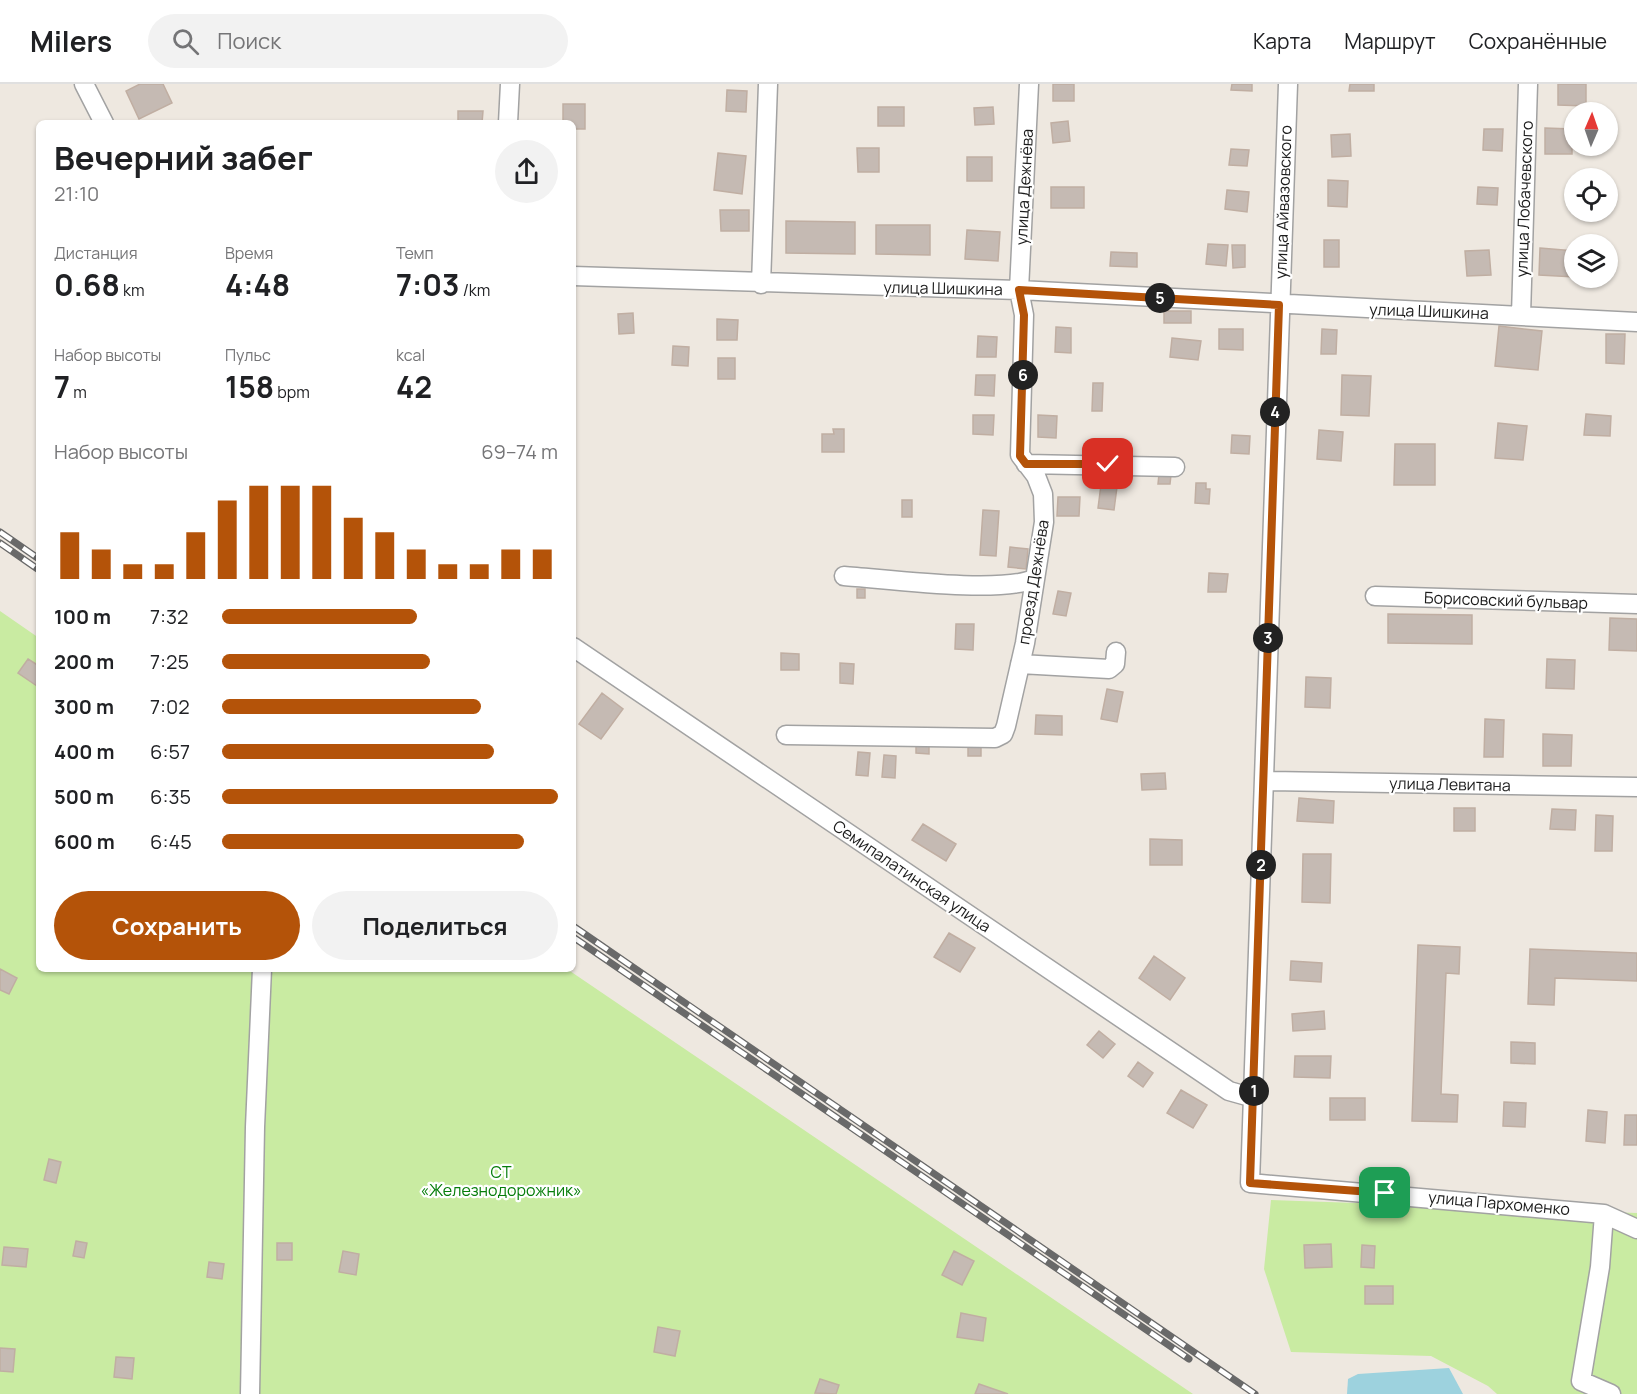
<!DOCTYPE html>
<html lang="ru">
<meta charset="utf-8">
<style>
body{margin:0;font-family:Manrope,sans-serif;background:#f2f2f2;color:#202124;height:100vh;display:flex;flex-direction:column;font-size:22px;white-space:nowrap}
*{box-sizing:border-box;margin:0}
p{font-size:20px;color:#757577}
.icon{flex:none;width:33px;height:33px;fill:none;stroke:currentColor;stroke-width:2;stroke-linecap:round;stroke-linejoin:round}
.map{position:relative;flex:1;overflow:hidden}
.panel{position:absolute;left:36px;top:36px;width:540px;height:852px;display:flex;flex-direction:column;background:#fff;border-radius:9px;box-shadow:0 2px 4px #0004}
.panel>*{flex:none}
.needle{width:39px;rotate:2deg}
.tools{position:absolute;left:1564px;top:18px;display:grid;gap:12px}
.tools a{display:grid;place-items:center;width:54px;height:54px;border-radius:50%;background:#fff;box-shadow:0 2px 4px #0004;font-size:30px}
.pin{position:absolute;display:grid;place-items:center;width:51px;height:51px;color:#fff;margin:-26px;border-radius:12px;box-shadow:0 3px 9px #0006}
.km{position:absolute;width:30px;height:30px;margin:-15px;border-radius:50%;background:#222;color:#fff;font-size:16px;line-height:30px;text-align:center}
.round{display:grid;place-items:center;flex:none;width:63px;height:63px;border-radius:32px;background:#f2f2f2}
.head{display:flex;align-items:center;justify-content:space-between;height:102px;padding:0 18px}
h1{font-size:33px;font-weight:700;line-height:45px}
.stats{display:grid;grid-template-columns:repeat(3,1fr);gap:9px;height:102px;padding:6px 18px}
.stats div{display:grid;align-content:center}
.stats b{font-size:30px;font-weight:700}
.stats small{font-size:16px;font-weight:400}
.stats p{font-size:16px}
.chart{height:168px;padding:12px 18px}
.chart p{display:flex;justify-content:space-between}
.chart svg{width:100%;height:108px;margin-top:6px;stroke:#b45309;stroke-width:6}
.button{display:flex;gap:12px;margin-top:auto;padding:12px 18px}
.button a{flex:1;height:69px;border-radius:36px;background:#b45309;color:#fff;font-size:24px;font-weight:700;line-height:69px;text-align:center}
.button a+a{background:#f2f2f2;color:#202124}
ul{padding:0 18px;list-style:none;font-size:20px}
li{display:grid;grid-template-columns:96px 72px 1fr;align-items:center;height:45px}
li i{height:15px;border-radius:8px;background:#b45309}
header{display:flex;align-items:center;gap:36px;box-sizing:border-box;height:84px;padding:0 30px;background:#fff;border-bottom:2px solid #e0e0e0}
header strong{font-size:28px}
nav{display:flex;gap:33px;margin-inline-start:auto;font-size:21px}
.search{width:420px;height:54px;background:#f2f2f2;display:flex;align-items:center;gap:15px;box-sizing:border-box;padding:0 21px;border-radius:33px;color:#757577;font-size:22px}
.map>svg:first-child{display:block}
</style>
<header>
<strong>Milers</strong>
<div class="search"><svg class="icon" aria-label="search" viewBox="0 0 24 24"><circle cx="10" cy="10" r="6"/><path d="M15 15l6 6"/></svg>Поиск</div>
<nav><a>Карта</a><a>Маршрут</a><a>Сохранённые</a></nav>
</header>
<div class="map">
<svg width="1637" height="1310" viewBox="0 0 1637 1310">
<rect width="100%" height="100%" fill="#eee8e0"/>
<path fill="#c9eba2" d="M0,527l39,27v331h528l626,425h-1193z
M1271,1116l366,13v181h-140l-9,-8 -57,-30 -140,-4 -27,-83z"/>
<path fill="#9dd2de" d="M1449,1284l14,26h-116l1,-15 10,-5z"/>
<path fill="#c5bab3" stroke="#c0aea2" stroke-width="1.5" d="M140,0h23l9,19 -33,16 -13,-28z
M1053,0h21v17h-21z
M1232,0h20v7l-21,-1z
M1350,0h24v7h-25z
M1558,0h28v22l-28,-1z
M727,6l20,1 -1,21 -20,-1z
M563,20h22v25h-12v-6h-10z
M878,23h26v19h-26z
M993,23l1,17 -19,1 -1,-17z
M458,27h25l-1,12h-24z
M1068,37l2,20 -17,2 -2,-20z
M1545,44l27,1v25h-27z
M1484,45h19l-1,22 -19,-1z
M1350,50l1,22 -19,1 -1,-22z
M857,64h22v24h-21z
M1231,65l18,1 -2,16 -18,-1z
M718,69l28,3 -4,38 -28,-4z
M967,73h25v24h-25z
M1328,96l20,1 -1,26 -19,-1z
M1051,103h33v21h-33z
M1478,103l20,1 -1,17 -20,-1z
M1227,106l22,2 -2,20 -22,-3z
M720,126h29v21h-28z
M786,137l69,1v32l-69,-1z
M876,141h54v30l-54,-1z
M967,146l33,2 -2,29 -33,-2z
M1324,156h15v27h-15z
M1208,160l20,1 -2,21 -20,-2z
M1232,161h13v22l-12,1z
M1540,164l35,3v26l-36,-2z
M1489,166l2,25 -24,1 -2,-25z
M1111,168l26,1v14l-27,-1z
M1164,227h27v12h-27z
M633,229l1,20 -15,1 -1,-20z
M717,235l21,1 -1,20h-20z
M1499,242l43,5 -4,39 -43,-4z
M1056,243l15,1v25l-16,-1z
M1219,245h24v21l-24,-1z
M1322,245l15,1 -1,24h-15z
M1606,250h19l-1,30 -18,-1z
M978,252l19,1 -1,20h-19z
M1172,254l29,3 -3,19 -28,-3z
M673,262l16,1 -1,19 -16,-1z
M718,274h17v21h-17z
M976,291h19l-1,21 -19,-1z
M1342,291l29,1 -2,40 -28,-1z
M1093,299h10l-1,28h-10z
M1586,330l25,2 -1,20 -26,-1z
M973,331h21l-1,20 -20,-1z
M1038,331l19,1 -1,22 -18,-1z
M1498,339l29,3 -4,34 -28,-2z
M833,345h11v23h-22v-18h12z
M1319,346l24,2 -2,29 -24,-2z
M1232,351l18,1 -1,18 -18,-1z
M1395,360h40v41h-41z
M1159,390l12,1 -1,9h-12z
M1196,399h10v6h4l-1,15 -14,-1z
M1101,401l16,2 -3,23 -16,-2z
M1058,413h22l-1,19h-22z
M902,416h10v17h-10z
M983,426l16,1 -3,45 -16,-1z
M1010,463l18,2 -2,20 -18,-2z
M1209,489l19,1 -2,18h-18z
M857,505h8v9h-8z
M1058,507l13,2 -5,23 -13,-2z
M1388,530l84,1v29l-84,-1z
M1610,534l27,1v32l-28,-1z
M956,540h18l-1,26 -18,-1z
M781,569l18,1v16h-18z
M28,575l11,7 -2,20 -19,-13z
M1547,575l28,1 -1,29 -28,-1z
M840,579l14,1 -1,20 -13,-1z
M1306,593l25,1 -1,30 -25,-1z
M1107,605l16,3 -6,30 -16,-3z
M602,609l21,16 -22,30 -22,-15z
M1036,631l26,1v19l-27,-1z
M1485,635l19,1 -1,37h-19z
M1543,650l29,1 -1,31h-28z
M916,658l13,1v11l-13,-1z
M968,660h13v12h-13z
M858,668l12,1 -2,23 -12,-1z
M884,671l12,1 -1,22 -13,-1z
M1165,689l1,16 -24,1 -1,-16z
M1299,714l35,3 -1,22 -36,-2z
M1454,724h21v23h-21z
M1552,725l24,1 -1,20 -25,-1z
M1596,731l17,1 -1,35h-17z
M923,740l33,20 -10,17 -34,-21z
M1150,755l32,1v25h-32z
M1303,770h28l-1,49 -28,-1z
M949,849l26,15 -15,24 -26,-15z
M1418,861l42,2 -1,27 -13,-1 -5,121 17,1 -1,27 -45,-1z
M1530,865l107,4v28l-82,-3 -1,27 -26,-1z
M1154,872l31,22 -15,22 -31,-22z
M1291,877l31,2 -1,19 -31,-2z
M0,885l17,9 -8,16 -9,-4z
M1324,927l1,18 -32,2 -1,-17z
M1099,947l16,13 -12,14 -16,-13z
M1511,958l24,1v21l-24,-1z
M1295,972h36l-1,22 -36,-1z
M1138,978l15,11 -10,14 -15,-11z
M1181,1006l26,15 -14,23 -26,-15z
M1330,1014h35v22h-35z
M1504,1018l22,1 -1,24 -22,-1z
M1588,1026l19,2 -2,31 -19,-2z
M1625,1031h12v30h-13z
M49,1075l12,3 -5,21 -12,-3z
M76,1157l11,2 -3,15 -11,-2z
M277,1159h15v17h-15z
M1331,1160l1,23 -27,1 -1,-23z
M1362,1161l13,1 -1,22 -13,-1z
M4,1163l24,2 -2,18 -24,-2z
M343,1167l16,3 -3,21 -17,-3z
M954,1167l20,10 -12,24 -20,-10z
M209,1178l15,2 -2,15 -15,-2z
M1365,1202h28v18h-28z
M961,1229l25,5 -3,23 -26,-4z
M658,1243l22,4 -5,25 -21,-4z
M0,1264l15,1 -2,23 -13,-1z
M116,1273l18,1 -2,21 -18,-2z
M820,1295l19,6 -3,9 -21,-1z
M979,1300l29,10h-33z"/>
<g fill="none" stroke-linecap="round" stroke-linejoin="round">
<defs>
<path id="minor" d="M84,0l20,39
M1288,0l-38,1099 354,31 33,15
M508,39l2,-39
M573,192l446,14 618,32
M761,200l7,-200
M1521,231l7,-231
M1026,380l149,3
M844,492c43,3 154,18 190,3
M1375,512l262,8
M573,563l656,444 25,7
M1020,580l89,5 6,-5 1,-12
M786,651l209,3 8,-4 3,-8 19,-83 19,-121 -1,-28 -7,-18 -16,-21 4,-140 -5,-25 10,-206
M1264,697l373,6
M1604,1130l-4,53 -19,114 30,13
M250,1310l5,-267 7,-158"/>
</defs>
<use href="#minor" stroke="#a2a2a2" stroke-width="21"/>
<use href="#minor" stroke="#fff" stroke-width="18"/>
<defs>
<path id="rail" d="M0,448l39,27
M0,459l39,27
M573,842l682,468
M573,853l616,422"/>
</defs>
<use href="#rail" stroke="#696969" stroke-width="7"/>
<use href="#rail" stroke="#fff" stroke-width="4.5" stroke-dasharray="14" stroke-linecap="butt"/>
</g>
<g fill="none" stroke-linecap="round" stroke-linejoin="round">
<defs>
<path id="route" d="M1108,380h-82l-6,-8 4,-141 -5,-25 260,15 -29,878 135,10"/>
</defs>
<use href="#route" stroke="#fff" stroke-width="12"/>
<use href="#route" stroke="#b45309" stroke-width="8"/>
</g>
<g text-anchor="middle" stroke-width="4.5" stroke-linejoin="round" paint-order="stroke">
<g font-size="16" fill="#1b1b1b" stroke="#fff">
<text transform="translate(1024 103) rotate(-87)" y="6">улица Дежнёва</text>
<text transform="translate(1524 115) rotate(-88)" y="6">улица Лобачевского</text>
<text transform="translate(1283 118) rotate(-88)" y="6">улица Айвазовского</text>
<text transform="translate(943 204) rotate(1)" y="6">улица Шишкина</text>
<text transform="translate(1429 227) rotate(2)" y="6">улица Шишкина</text>
<text transform="translate(1033 498) rotate(-81)" y="6">проезд Дежнёва</text>
<text transform="translate(1506 516) rotate(2)" y="6">Борисовский бульвар</text>
<text transform="translate(1450 700) rotate(1)" y="6">улица Левитана</text>
<text transform="translate(912 792) rotate(34)" y="6">Семипалатинская улица</text>
<text transform="translate(1499 1119) rotate(5)" y="6">улица Пархоменко</text>
</g>
<g font-size="16" fill="#067d0a" stroke="#fff">
<text x="501" y="1094">СТ<tspan x="501" dy="18">«Железнодорожник»</tspan></text>
</g>
</g>
</svg>
<div class="tools">
<a><svg class="needle" viewBox="-14 -14 28 28"><path d="M0-13l5 13h-10z" fill="#e53935"/><path d="M0 13l5-13h-10z" fill="#757577"/></svg></a>
<a><svg class="icon" aria-label="locate" viewBox="0 0 24 24"><circle cx="12" cy="12" r="6"/><path d="M12 2v4M12 18v4M2 12h4M18 12h4"/></svg></a>
<a><svg class="icon" aria-label="layers" viewBox="0 0 24 24"><path d="M12 4l9 5-9 5-9-5zM3 14l9 5 9-5"/></svg></a>
</div>
<div class="pin" style="left:1385px;top:1109px;background:#1e9e55"><svg class="icon" aria-label="arrive" viewBox="0 0 24 24"><path d="M6 21V4h12l-3 4 3 4H6"/></svg></div>
<div class="pin" style="left:1108px;top:380px;background:#d93025"><svg class="icon" aria-label="check" viewBox="0 0 24 24"><path d="M5 12l5 5 9-10"/></svg></div>
<b class="km" style="left:1254px;top:1007px">1</b>
<b class="km" style="left:1261px;top:781px">2</b>
<b class="km" style="left:1268px;top:554px">3</b>
<b class="km" style="left:1275px;top:328px">4</b>
<b class="km" style="left:1160px;top:214px">5</b>
<b class="km" style="left:1023px;top:291px">6</b>
<section class="panel">
<div class="head"><div><h1>Вечерний забег</h1><p>21:10</p></div><a class="round"><svg class="icon" aria-label="share" viewBox="0 0 24 24"><path d="M12 15V3M7 8l5-5 5 5M5 13v7h14v-7"/></svg></a></div>
<div class="stats">
<div><p>Дистанция</p><b>0.68<small> km</small></b></div>
<div><p>Время</p><b>4:48</b></div>
<div><p>Темп</p><b>7:03<small> /km</small></b></div>
</div>
<div class="stats">
<div><p>Набор высоты</p><b>7<small> m</small></b></div>
<div><p>Пульс</p><b>158<small> bpm</small></b></div>
<div><p>kcal</p><b>42</b></div>
</div>
<div class="chart"><p><span>Набор высоты</span>69–74 m</p>
<svg viewBox="0 0 160 44" preserveAspectRatio="none"><path d="M5 44V25M15 44V32M25 44V38M35 44V38M45 44V25M55 44V12M65 44V6M75 44V6M85 44V6M95 44V19M105 44V25M115 44V32M125 44V38M135 44V38M145 44V32M155 44V32"/></svg>
</div>
<ul>
<li><b>100 m</b>7:32<i style="width:58%"></i></li>
<li><b>200 m</b>7:25<i style="width:62%"></i></li>
<li><b>300 m</b>7:02<i style="width:77%"></i></li>
<li><b>400 m</b>6:57<i style="width:81%"></i></li>
<li><b>500 m</b>6:35<i style="width:100%"></i></li>
<li><b>600 m</b>6:45<i style="width:90%"></i></li>
</ul>
<div class="button"><a>Сохранить</a><a>Поделиться</a></div>
</section>
</div>
